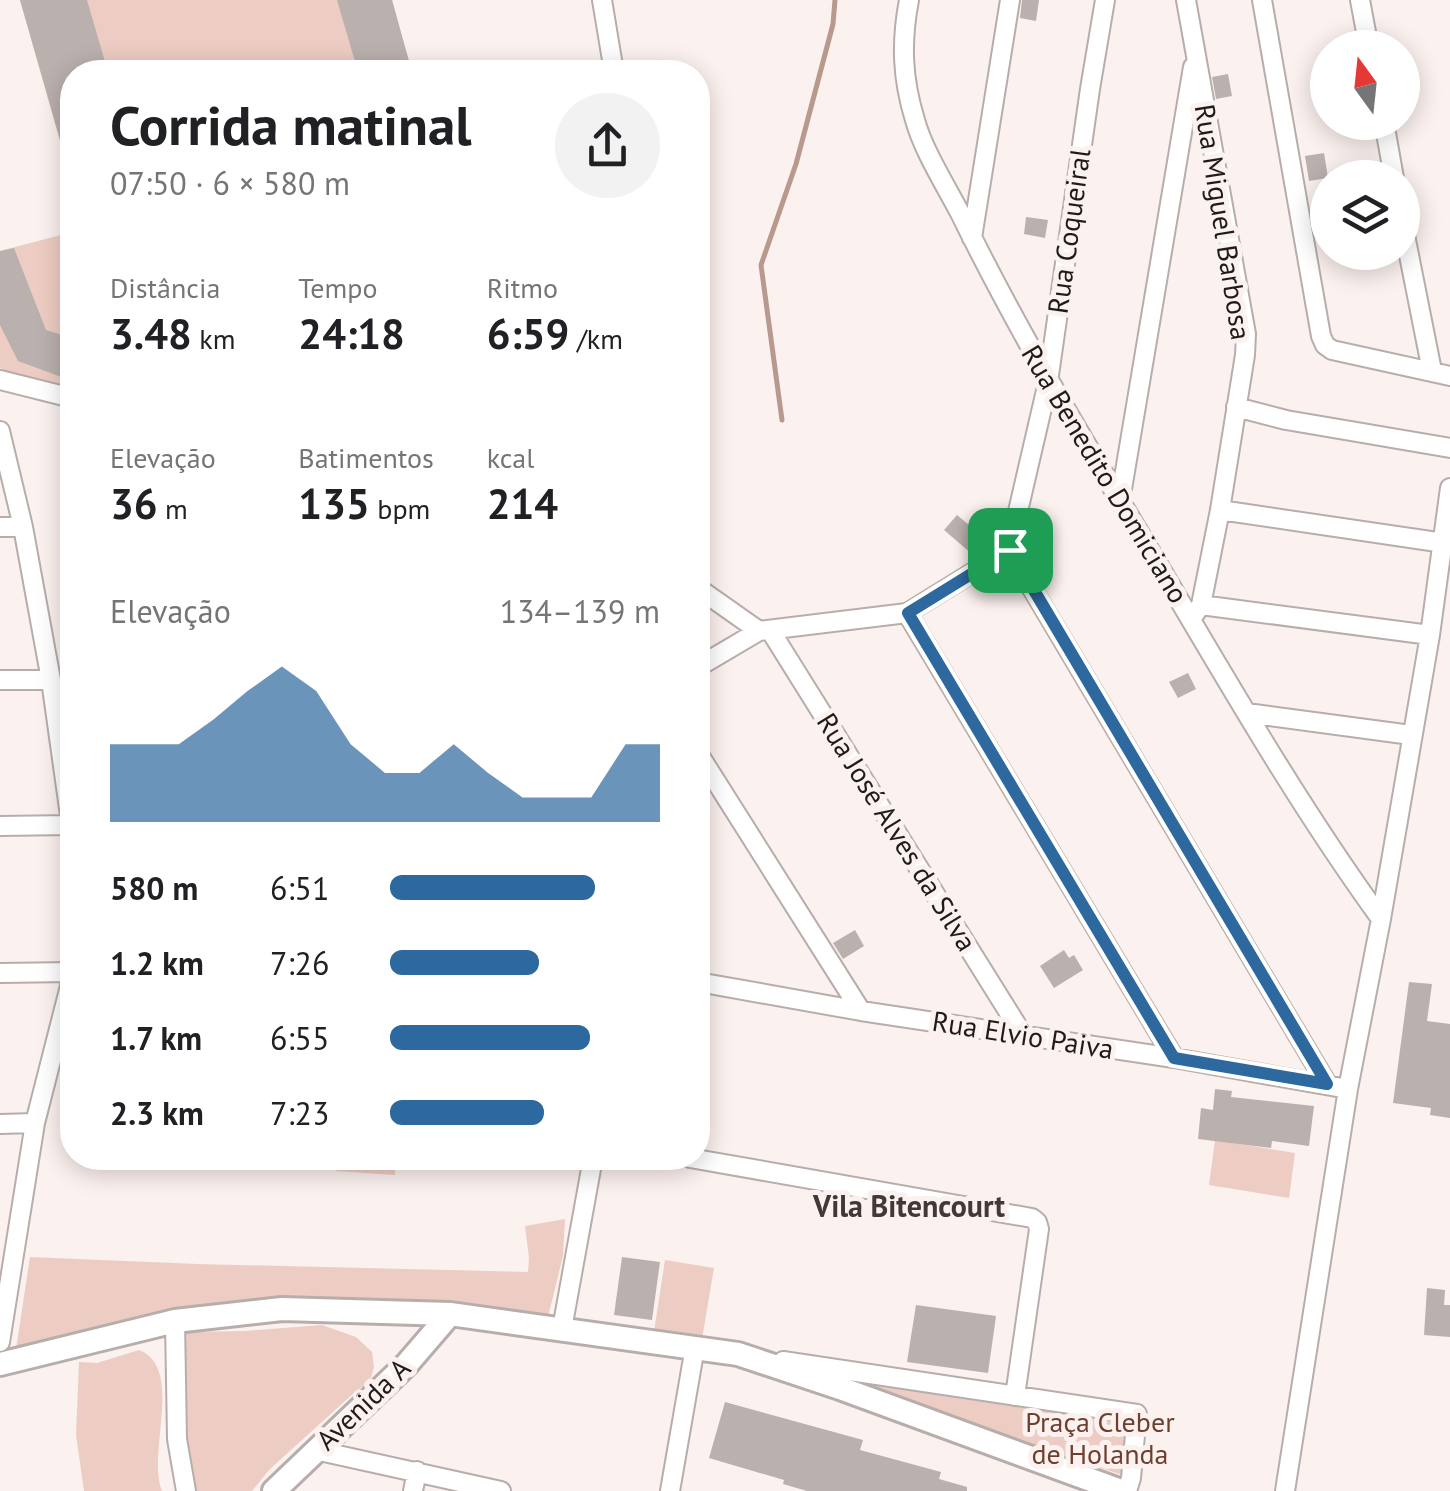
<!DOCTYPE html>
<html lang="pt">
<meta charset="utf-8">
<style>
body{margin:0;font-family:"PT Sans",sans-serif;background:#f2f2f2;color:#202124;height:100vh;display:flex;flex-direction:column;font-size:38px;white-space:nowrap}
*{box-sizing:border-box;margin:0}
p{font-size:32px;color:#757577}
.icon{flex:none;width:55px;height:55px;fill:none;stroke:currentColor;stroke-width:2;stroke-linecap:round;stroke-linejoin:round}
.map{position:relative;flex:1;overflow:hidden}
.details{position:absolute;left:60px;top:60px;width:650px;height:1110px;display:flex;flex-direction:column;background:#fff;border-radius:40px;box-shadow:0 5px 25px #0003}
.details>*{flex:none}
.needle{width:65px;rotate:345deg}
.controls{position:absolute;left:1310px;top:30px;display:grid;gap:20px}
.controls a{display:grid;place-items:center;width:110px;height:110px;border-radius:50%;background:#fff;box-shadow:0 5px 25px #0003;font-size:50px}
.pin{position:absolute;display:grid;place-items:center;width:85px;height:85px;color:#fff;margin:-42px;border-radius:20px;box-shadow:0 5px 15px #0006}
.round{display:grid;place-items:center;flex:none;width:105px;height:105px;border-radius:52px;background:#f2f2f2}
.summary{display:flex;align-items:center;justify-content:space-between;height:170px;padding:0 50px}
h1{font-size:55px;font-weight:800;line-height:75px}
.stats{display:grid;grid-template-columns:repeat(3,1fr);gap:15px;height:170px;padding:10px 50px}
.stats div{display:grid;align-content:center}
.stats b{font-size:42px;font-weight:800}
.stats small{font-size:28px;font-weight:400}
.stats p{font-size:28px}
.chart{height:280px;padding:20px 50px}
.chart p{display:flex;justify-content:space-between}
.chart svg{width:100%;height:180px;margin-top:10px;fill:#2d689f;opacity:.7}
ul{padding:0 50px;list-style:none;font-size:32px}
li{display:grid;grid-template-columns:160px 120px 1fr;align-items:center;height:75px}
li i{height:25px;border-radius:12px;background:#2d689f}
.map>svg:first-child{display:block}
</style>
<div class="map">
<svg width="1450" height="1491" viewBox="0 0 1450 1491">
<rect width="100%" height="100%" fill="#fbf1ee"/>
<path fill="#edcdc3" d="M20,0h372l20,72h-340v112z
M72,232v159l-65,-18 -7,-5v-117z
M1215,1140l80,13 -6,45 -80,-13z
M337,1158h58v17l-59,-4z
M565,1219l-2,37 -15,61 -41,-7 -204,-10 -75,3 -38,6 -174,40 14,-92 168,7 330,8 1,-14 -4,-32z
M665,1260l49,8 -13,77 -48,-7z
M322,1325l34,12 16,15 2,15 -4,14 -15,11 -85,77 -18,22h-59l-8,-74 -1,-85 60,-1z
M139,1350c46,18 7,104 23,141h-78l-8,-56 3,-73 18,1z
M781,1361l357,54 -7,63z"/>
<g fill="none" stroke-linecap="round" stroke-linejoin="round">
<path stroke="#b8998e" stroke-width="5" d="M782,420l-21,-155 35,-101 37,-140 2,-24"/>
</g>
<path fill="#bab0ad" d="M20,0h67l21,72h-36v98l-3,1z
M337,0h55l20,72h-54z
M1022,0h17l-3,21 -16,-3z
M1228,74l4,22 -16,3 -4,-22z
M1324,153l4,25 -19,3 -4,-25z
M1026,217l22,3 -3,18 -21,-4z
M14,248l32,82 26,8v43l-54,-20 -18,-36v-74z
M957,515l29,24 -13,16 -29,-25z
M1188,673l8,16 -18,9 -9,-16z
M855,930l9,16 -21,13 -10,-16z
M1064,950l5,8 5,-3 9,15 -29,18 -14,-22z
M1409,982l23,2 -5,37 23,3v94l-20,-3 1,-7 -38,-5z
M1215,1089l17,2 -1,6 83,9 -5,40 -37,-5 -1,7 -73,-9 3,-31 12,2z
M622,1257l38,5 -8,58 -38,-5z
M1427,1288l18,2 -1,15h6v32l-26,-2z
M916,1305l80,11 -8,57 -81,-11z
M725,1402l138,38 -3,10 81,22 -2,7 28,8v4h-160l-24,-7 1,-4 -75,-22z"/>
<g fill="none" stroke-linecap="round" stroke-linejoin="round">
<defs>
<path id="minor" d="M602,0l12,72
M909,0c-8,42 -7,78 6,120 8,30 31,66 46,95 47,96 100,188 155,279 86,142 167,290 265,425
M1186,0l60,334 -1,21 -25,155 -19,95 -10,14
M1262,0l59,336 4,9 7,5 118,26
M1360,0l9,48
M1384,122l10,56
M1402,220l30,151
M972,238l38,-238
M0,380l72,18
M1236,407l50,13 164,28
M0,431l23,96 28,153 21,150
M1120,501l73,-434
M1220,510l224,33
M0,527h23
M1009,550l318,534
M698,588l61,43
M1201,605l229,30
M907,613l267,445
M770,630l253,405
M698,667l61,-36 148,-18 102,-63 39,-168 42,-293 15,-89
M0,680h51
M1247,713l164,22
M698,753l163,258
M0,826l71,-1
M0,973l72,-1
M698,982l163,29 313,47 174,31
M0,1124l35,-1
M690,1158l342,60 5,4 2,7 -24,167
M175,1321l2,118 9,52
M562,1329l31,-171
M0,1342l35,-219 37,-145
M783,1361l354,53 -6,64 -4,13
M315,1450l186,41
M413,1491l4,-20
M670,1491l25,-144
M1285,1491l63,-402 33,-170 49,-284 20,-147"/>
<path id="tertiary" d="M0,1364l175,-43 107,-12 168,5 288,40 102,34 281,103
M274,1491l133,-127 43,-50"/>
</defs>
<use href="#minor" stroke="#b7aeab" stroke-width="22"/>
<use href="#tertiary" stroke="#b7aeab" stroke-width="28"/>
<use href="#minor" stroke="#fff" stroke-width="18"/>
<use href="#tertiary" stroke="#fff" stroke-width="22"/>
</g>
<g fill="none" stroke-linecap="round" stroke-linejoin="round">
<defs>
<path id="route" d="M1010,550l317,534 -153,-26 -266,-445z"/>
</defs>
<use href="#route" stroke="#fff" stroke-width="20"/>
<use href="#route" stroke="#2d689f" stroke-width="12"/>
</g>
<g text-anchor="middle" stroke-width="10" stroke-linejoin="round" paint-order="stroke">
<g font-size="28" fill="#1f1b1a" stroke="#fbf1ee">
<text transform="translate(1223 222) rotate(81)" y="10">Rua Miguel Barbosa</text>
<text transform="translate(1069 231) rotate(-82)" y="10">Rua Coqueiral</text>
<text transform="translate(1105 474) rotate(59)" y="10">Rua Benedito Domiciano</text>
<text transform="translate(897 832) rotate(58)" y="10">Rua José Alves da Silva</text>
<text transform="translate(1023 1035) rotate(9)" y="10">Rua Elvio Paiva</text>
<text transform="translate(363 1404) rotate(-44)" y="10">Avenida A</text>
</g>
<g font-size="28" fill="#6e3f2f" stroke="#fbf1ee">
<text x="1100" y="1432">Praça Cleber<tspan x="1100" dy="32">de Holanda</tspan></text>
</g>
<g font-size="30" font-weight="bold" fill="#403936" stroke="#fbf1ee">
<text x="909" y="1217">Vila Bitencourt</text>
</g>
</g>
</svg>
<div class="controls">
<a><svg class="needle" viewBox="-14 -14 28 28"><path d="M0-13l5 13h-10z" fill="#e53935"/><path d="M0 13l5-13h-10z" fill="#757577"/></svg></a>
<a><svg class="icon" aria-label="layers" viewBox="0 0 24 24"><path d="M12 4l9 5-9 5-9-5zM3 14l9 5 9-5"/></svg></a>
</div>
<div class="pin" style="left:1010px;top:550px;background:#1e9e55"><svg class="icon" aria-label="arrive" viewBox="0 0 24 24"><path d="M6 21V4h12l-3 4 3 4H6"/></svg></div>
<section class="details">
<div class="summary"><div><h1>Corrida matinal</h1><p>07:50 · 6 × 580 m</p></div><a class="round"><svg class="icon" aria-label="share" viewBox="0 0 24 24"><path d="M12 15V3M7 8l5-5 5 5M5 13v7h14v-7"/></svg></a></div>
<div class="stats">
<div><p>Distância</p><b>3.48<small> km</small></b></div>
<div><p>Tempo</p><b>24:18</b></div>
<div><p>Ritmo</p><b>6:59<small> /km</small></b></div>
</div>
<div class="stats">
<div><p>Elevação</p><b>36<small> m</small></b></div>
<div><p>Batimentos</p><b>135<small> bpm</small></b></div>
<div><p>kcal</p><b>214</b></div>
</div>
<div class="chart"><p><span>Elevação</span>134–139 m</p>
<svg viewBox="0 0 160 44" preserveAspectRatio="none"><path d="M0 44V25L10 25L20 25L30 19L40 12L50 6L60 12L70 25L80 32L90 32L100 25L110 32L120 38L130 38L140 38L150 25L160 25V44z"/></svg>
</div>
<ul>
<li><b>580 m</b>6:51<i style="width:76%"></i></li>
<li><b>1.2 km</b>7:26<i style="width:55%"></i></li>
<li><b>1.7 km</b>6:55<i style="width:74%"></i></li>
<li><b>2.3 km</b>7:23<i style="width:57%"></i></li>
</ul>
</section>
</div>
